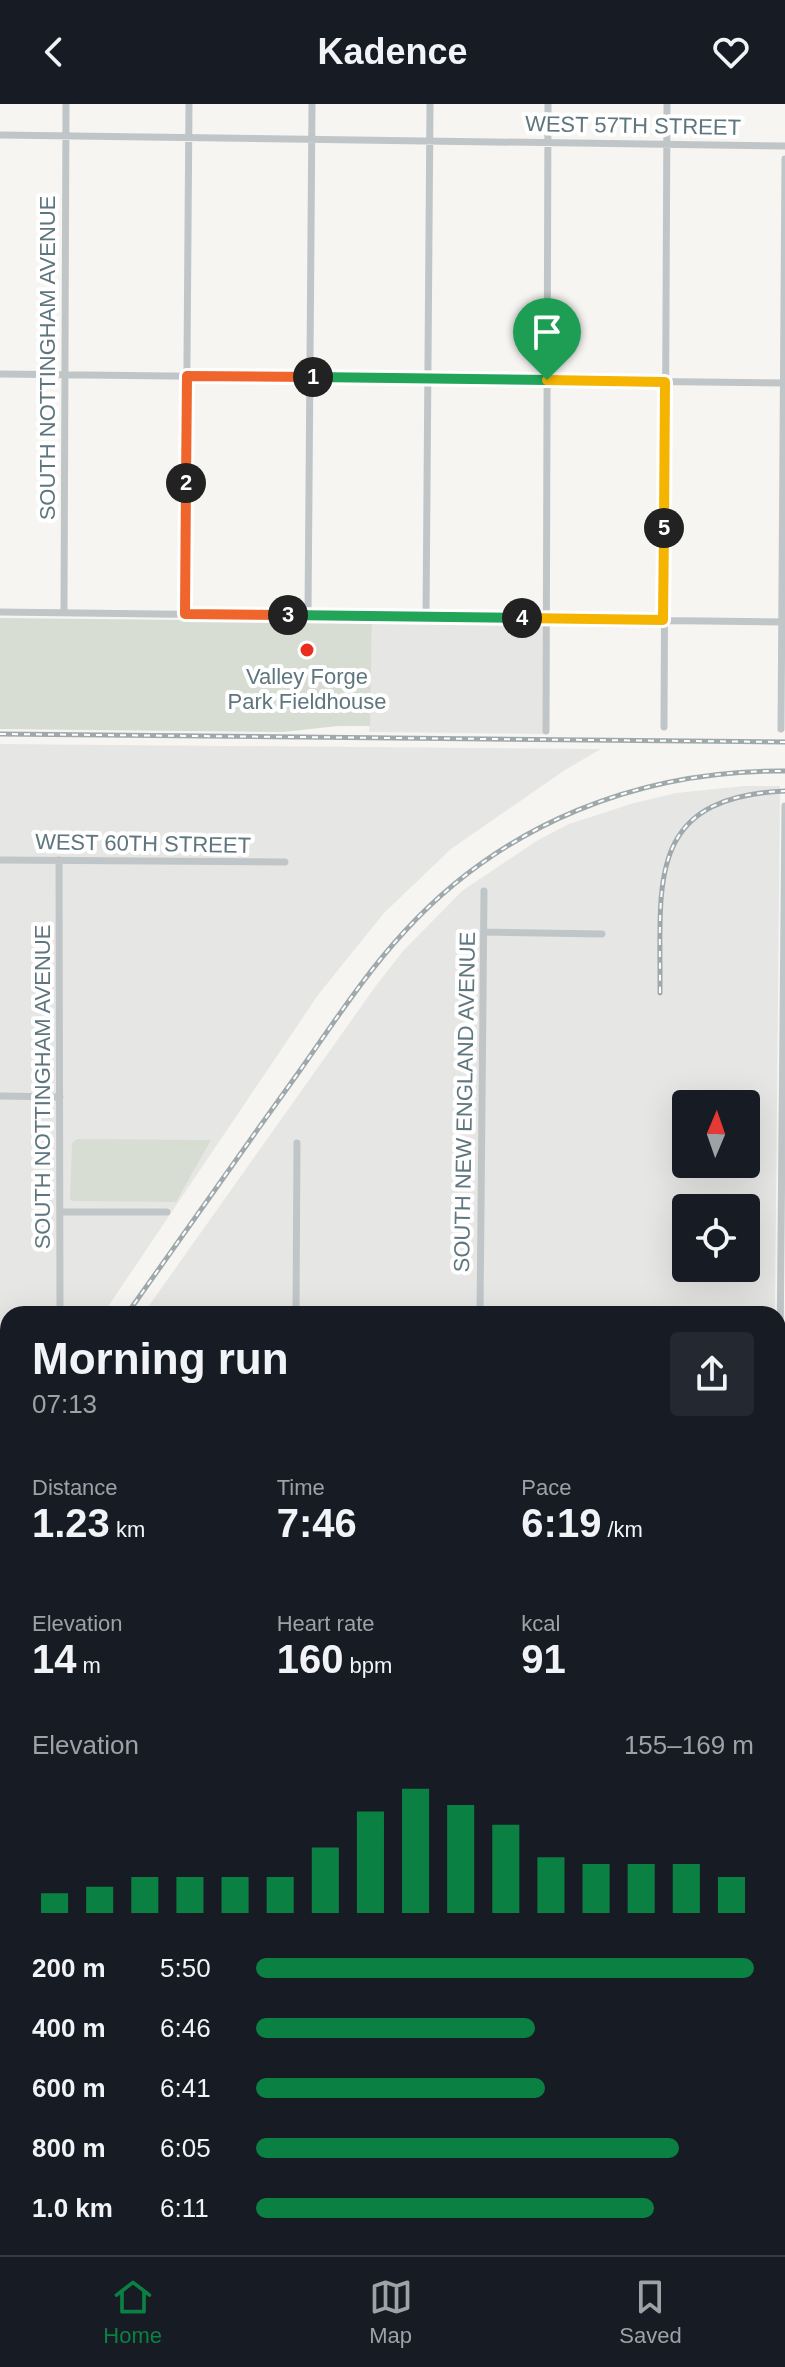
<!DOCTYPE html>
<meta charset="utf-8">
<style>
body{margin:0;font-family:Helvetica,sans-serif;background:#242831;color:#f1f3f6;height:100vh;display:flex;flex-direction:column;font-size:30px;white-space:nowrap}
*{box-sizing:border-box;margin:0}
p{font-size:26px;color:#9ea1a6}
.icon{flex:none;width:44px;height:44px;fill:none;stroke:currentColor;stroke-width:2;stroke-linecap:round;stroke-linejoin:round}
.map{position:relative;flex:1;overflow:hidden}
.side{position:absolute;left:0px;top:1202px;width:786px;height:950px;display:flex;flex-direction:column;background:#171b24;border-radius:24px 24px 0 0;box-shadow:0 8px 32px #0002}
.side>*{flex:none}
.needle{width:52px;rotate:2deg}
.tools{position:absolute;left:672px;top:986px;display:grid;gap:16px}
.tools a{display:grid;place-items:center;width:88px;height:88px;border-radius:8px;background:#171b24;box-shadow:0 8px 32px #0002;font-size:40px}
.pin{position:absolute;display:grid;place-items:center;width:68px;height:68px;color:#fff;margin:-82px -34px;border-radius:50% 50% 50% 0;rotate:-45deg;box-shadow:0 0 8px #0007}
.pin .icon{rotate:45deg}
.km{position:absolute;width:40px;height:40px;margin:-20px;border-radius:50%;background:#222;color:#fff;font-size:22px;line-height:40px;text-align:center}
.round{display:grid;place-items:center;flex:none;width:84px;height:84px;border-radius:8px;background:#242831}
.headline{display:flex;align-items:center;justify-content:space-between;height:136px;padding:0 32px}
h1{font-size:44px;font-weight:800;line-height:60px}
.stats{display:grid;grid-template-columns:repeat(3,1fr);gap:12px;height:136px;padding:8px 32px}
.stats div{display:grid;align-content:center}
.stats b{font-size:40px;font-weight:800}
.stats small{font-size:22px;font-weight:400}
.stats p{font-size:22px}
.chart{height:224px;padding:16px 32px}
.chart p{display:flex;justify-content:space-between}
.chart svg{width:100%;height:144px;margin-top:8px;stroke:#0b8043;stroke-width:6}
ul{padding:0 32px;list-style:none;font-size:26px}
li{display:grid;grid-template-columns:128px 96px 1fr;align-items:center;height:60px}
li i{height:20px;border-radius:10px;background:#0b8043}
header{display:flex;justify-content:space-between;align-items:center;height:104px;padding:0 32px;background:#171b24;font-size:36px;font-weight:800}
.dock{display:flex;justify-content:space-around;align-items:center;height:112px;border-top:2px solid #363941;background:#171b24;font-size:22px;color:#9ea1a6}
.dock a{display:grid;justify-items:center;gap:4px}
.dock .selected{color:#0b8043}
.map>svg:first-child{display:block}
</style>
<header><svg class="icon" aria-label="back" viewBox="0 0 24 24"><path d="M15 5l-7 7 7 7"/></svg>Kadence<svg class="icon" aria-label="heart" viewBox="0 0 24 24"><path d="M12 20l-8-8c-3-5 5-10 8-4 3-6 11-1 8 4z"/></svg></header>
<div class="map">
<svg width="785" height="2151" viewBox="0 0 785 2151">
<rect width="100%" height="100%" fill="#f6f5f2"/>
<path fill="#e6e7e5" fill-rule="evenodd" d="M372,518l174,3 -2,109 -175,-2z
M0,640l601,5 -36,21 -114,79 -67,64 -66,82 -215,319h-95v140l-8,12z
M744,682h36l-5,528h-632l232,-327 28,-36 59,-60 76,-51 31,-16 65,-21 42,-10zM686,1000h60v60h-60zM686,1104h60v60h-60z
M0,1816h8v108l-8,-1z
M0,1948h8v196h770v-188l7,1v194h-785z"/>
<path fill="#d8ddd3" d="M0,514l372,4 -2,104h-32l-55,6 -283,-3z
M77,1035l134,1 -35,62 -104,-1 -2,-2 2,-56z"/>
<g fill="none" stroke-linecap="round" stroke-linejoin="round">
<defs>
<path id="secondary" d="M0,1459h8
M778,1468l7,1
M0,1476h8
M0,1927h8
M778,1937h7
M0,1939l8,1
M778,1952h7"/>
</defs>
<use href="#secondary" stroke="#b3babd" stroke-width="14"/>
<path stroke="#c0c6c8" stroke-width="7" d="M0,31l785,11
M0,270l785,9
M0,508l785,10
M64,508l2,-508
M185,510l4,-510
M308,512l4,-512
M426,513l4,-513
M664,623l3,-623
M781,625l4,-570
M546,627l2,-627
M0,756l285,2
M59,756l1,454
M484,828l118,2
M0,992l60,1
M60,1108h107
M296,1210l1,-171
M480,1210l4,-423
M0,1230h8
M778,1466l7,-764
M0,1577h8
M778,1585h7
M0,1694h8
M778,1705h7
M0,1812h8
M778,1823h7
M54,2151v-7
M290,2151v-7
M770,2151v-7"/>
<use href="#secondary" stroke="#fff" stroke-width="10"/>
<defs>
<path id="rail" d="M0,630l785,8
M660,889c1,-108 -16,-196 125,-202
M127,1210c56,-79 112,-159 169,-238 35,-49 68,-101 109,-145 99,-108 235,-161 380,-160
M0,1396l8,-11"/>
</defs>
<use href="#rail" stroke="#9fa9ac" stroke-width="5"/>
<use href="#rail" stroke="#fff" stroke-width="2" stroke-dasharray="6" stroke-linecap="butt"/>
</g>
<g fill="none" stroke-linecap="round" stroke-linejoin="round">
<defs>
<path id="split-1" d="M313,273l234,3"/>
<path id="split-2" d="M186,379l1,-107 126,1"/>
<path id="split-3" d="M186,379l-1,131 103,1"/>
<path id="split-4" d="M288,511l234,3"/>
<path id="split-5" d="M522,514l141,2 1,-92"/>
<path id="split-6" d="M547,276l118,2 -1,146"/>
</defs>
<use href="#split-1" stroke="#fff" stroke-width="16"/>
<use href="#split-2" stroke="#fff" stroke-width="16"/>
<use href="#split-3" stroke="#fff" stroke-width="16"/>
<use href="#split-4" stroke="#fff" stroke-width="16"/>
<use href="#split-5" stroke="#fff" stroke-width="16"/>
<use href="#split-6" stroke="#fff" stroke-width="16"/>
<use href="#split-1" stroke="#22a559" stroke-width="10"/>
<use href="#split-2" stroke="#f0652b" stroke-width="10"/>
<use href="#split-3" stroke="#f0652b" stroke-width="10"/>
<use href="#split-4" stroke="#22a559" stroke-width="10"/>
<use href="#split-5" stroke="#f5b400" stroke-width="10"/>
<use href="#split-6" stroke="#f5b400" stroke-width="10"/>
</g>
<circle fill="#eb2d1d" stroke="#fff" stroke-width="3" cx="307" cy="546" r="8"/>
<g text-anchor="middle" stroke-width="8" stroke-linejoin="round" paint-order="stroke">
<g font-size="22" fill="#5f767e" stroke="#fff">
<text transform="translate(633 21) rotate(1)" y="8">WEST 57TH STREET</text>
<text transform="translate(47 254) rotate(-90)" y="8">SOUTH NOTTINGHAM AVENUE</text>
<text transform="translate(143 739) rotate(1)" y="8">WEST 60TH STREET</text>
<text transform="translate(42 983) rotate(-90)" y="8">SOUTH NOTTINGHAM AVENUE</text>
<text transform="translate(464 998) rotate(-89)" y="8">SOUTH NEW ENGLAND AVENUE</text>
</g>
<g font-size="22" fill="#5f767e" stroke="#fff">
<text x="307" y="580">Valley Forge<tspan x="307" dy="25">Park Fieldhouse</tspan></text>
</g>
</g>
</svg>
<div class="tools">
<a><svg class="needle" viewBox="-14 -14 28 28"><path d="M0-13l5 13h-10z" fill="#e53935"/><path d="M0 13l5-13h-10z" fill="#9ea1a6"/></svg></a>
<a><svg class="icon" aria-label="locate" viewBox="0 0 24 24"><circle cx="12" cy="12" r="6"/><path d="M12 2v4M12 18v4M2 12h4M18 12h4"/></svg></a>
</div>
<div class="pin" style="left:547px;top:276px;background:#1e9e55"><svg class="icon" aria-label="arrive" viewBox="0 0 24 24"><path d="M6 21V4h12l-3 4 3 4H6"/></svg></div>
<b class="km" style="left:313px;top:273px">1</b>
<b class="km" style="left:186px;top:379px">2</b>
<b class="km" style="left:288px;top:511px">3</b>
<b class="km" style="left:522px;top:514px">4</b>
<b class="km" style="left:664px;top:424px">5</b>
<section class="side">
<div class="headline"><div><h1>Morning run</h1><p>07:13</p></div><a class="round"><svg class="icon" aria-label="share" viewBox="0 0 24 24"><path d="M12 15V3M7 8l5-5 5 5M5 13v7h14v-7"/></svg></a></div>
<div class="stats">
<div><p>Distance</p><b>1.23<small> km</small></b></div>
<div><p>Time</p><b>7:46</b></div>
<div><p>Pace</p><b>6:19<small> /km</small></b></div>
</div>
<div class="stats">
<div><p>Elevation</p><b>14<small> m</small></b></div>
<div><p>Heart rate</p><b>160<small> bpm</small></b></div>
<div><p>kcal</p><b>91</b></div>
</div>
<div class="chart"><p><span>Elevation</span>155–169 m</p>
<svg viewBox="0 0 160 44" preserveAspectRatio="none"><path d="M5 44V38M15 44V36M25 44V33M35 44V33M45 44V33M55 44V33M65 44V24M75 44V13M85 44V6M95 44V11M105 44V17M115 44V27M125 44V29M135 44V29M145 44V29M155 44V33"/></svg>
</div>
<ul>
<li><b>200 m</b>5:50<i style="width:100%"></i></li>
<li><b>400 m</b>6:46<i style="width:56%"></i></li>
<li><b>600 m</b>6:41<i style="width:58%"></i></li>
<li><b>800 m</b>6:05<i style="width:85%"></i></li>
<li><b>1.0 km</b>6:11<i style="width:80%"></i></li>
</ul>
</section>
</div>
<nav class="dock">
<a class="selected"><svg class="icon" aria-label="home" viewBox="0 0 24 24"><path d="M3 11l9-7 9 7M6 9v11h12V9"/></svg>Home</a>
<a><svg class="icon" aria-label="map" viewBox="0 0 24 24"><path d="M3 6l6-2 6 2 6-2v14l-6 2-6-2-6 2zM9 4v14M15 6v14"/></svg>Map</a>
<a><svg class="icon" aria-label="saved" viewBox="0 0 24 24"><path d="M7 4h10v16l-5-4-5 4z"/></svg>Saved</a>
</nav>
